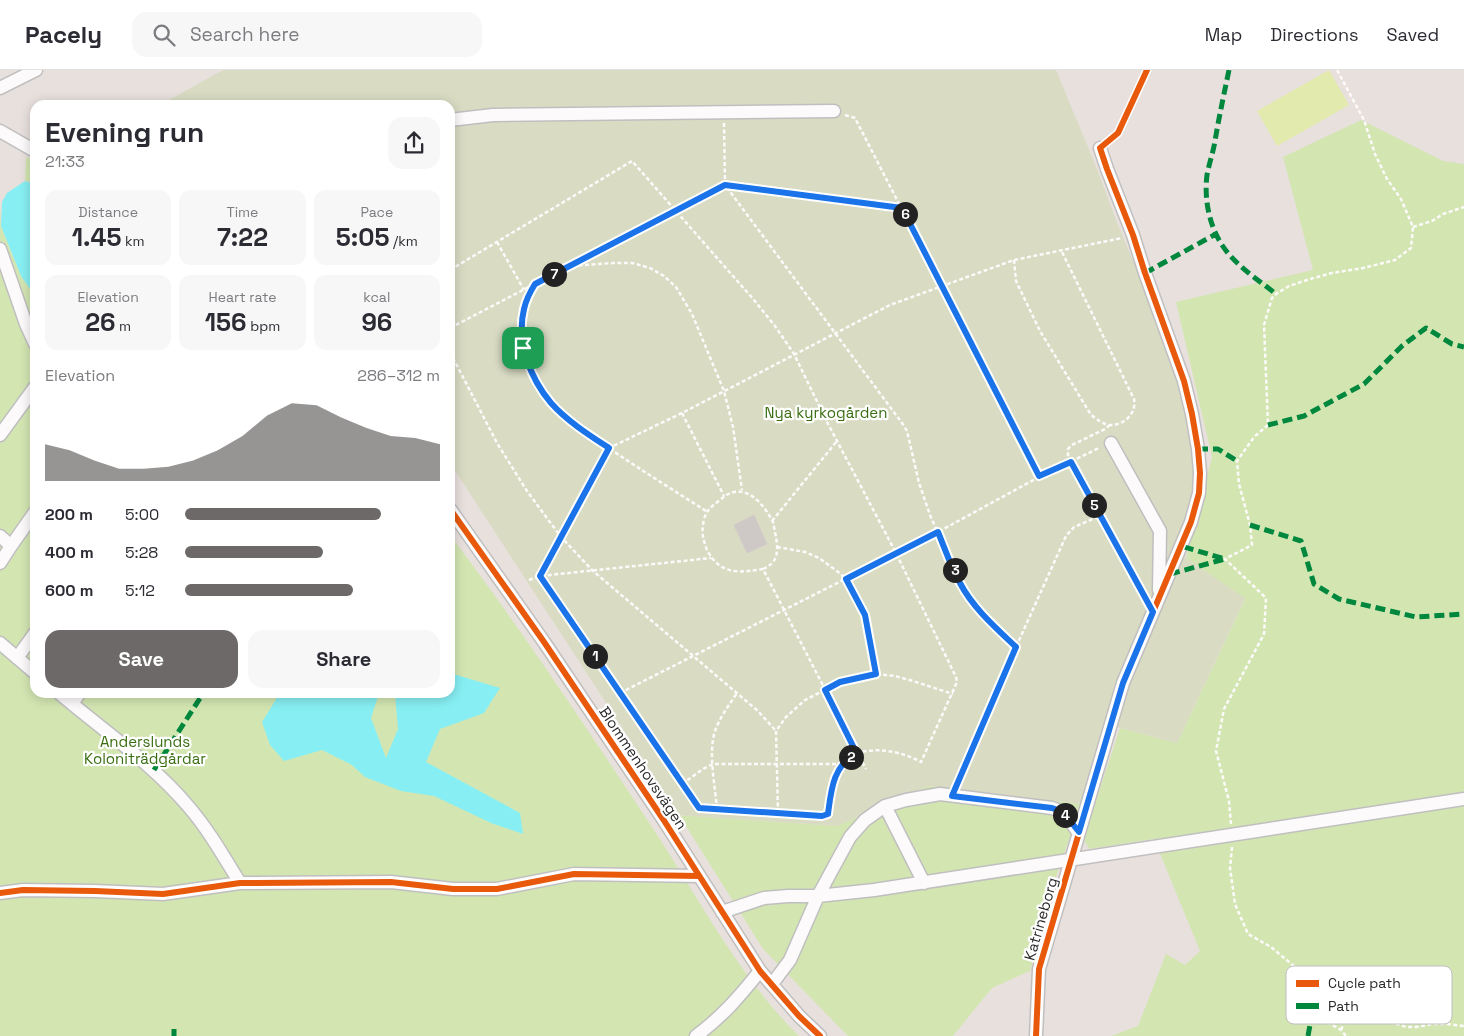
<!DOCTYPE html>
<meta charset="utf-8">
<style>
body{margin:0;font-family:"Space Grotesk",sans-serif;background:#f7f7f7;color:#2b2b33;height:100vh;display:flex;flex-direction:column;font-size:19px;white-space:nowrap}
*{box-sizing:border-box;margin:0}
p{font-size:16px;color:#7c7c81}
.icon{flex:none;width:28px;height:28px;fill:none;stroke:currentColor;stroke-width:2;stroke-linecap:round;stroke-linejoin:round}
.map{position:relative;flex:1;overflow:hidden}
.panel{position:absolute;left:30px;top:30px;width:425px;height:598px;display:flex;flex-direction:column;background:#fff;border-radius:15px;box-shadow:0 2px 12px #0003}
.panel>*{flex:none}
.pin{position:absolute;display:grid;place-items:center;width:42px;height:42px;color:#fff;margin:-21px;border-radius:10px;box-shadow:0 2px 8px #0006}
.km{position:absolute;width:25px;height:25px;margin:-12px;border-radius:50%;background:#222;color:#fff;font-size:14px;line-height:25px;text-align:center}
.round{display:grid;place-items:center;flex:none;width:52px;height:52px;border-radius:15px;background:#f7f7f7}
.head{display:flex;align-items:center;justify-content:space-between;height:85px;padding:0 15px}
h1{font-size:28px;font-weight:600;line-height:38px}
.figures{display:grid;grid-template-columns:repeat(3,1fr);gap:8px;height:85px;padding:5px 15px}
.figures div{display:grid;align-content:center;border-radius:12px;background:#f7f7f7;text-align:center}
.figures b{font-size:25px;font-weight:600}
.figures small{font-size:14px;font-weight:400}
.figures p{font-size:14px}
.chart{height:140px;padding:10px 15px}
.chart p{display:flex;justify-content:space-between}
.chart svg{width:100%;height:90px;margin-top:5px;fill:#6c6968;opacity:.7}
.action{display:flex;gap:10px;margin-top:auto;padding:10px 15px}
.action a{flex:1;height:58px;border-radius:15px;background:#6c6968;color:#fff;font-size:20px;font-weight:600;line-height:58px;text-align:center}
.action a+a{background:#f7f7f7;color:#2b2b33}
ul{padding:0 15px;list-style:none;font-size:16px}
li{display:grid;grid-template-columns:80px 60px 1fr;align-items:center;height:38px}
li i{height:12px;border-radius:6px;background:#6c6968}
header{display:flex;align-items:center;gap:30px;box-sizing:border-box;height:70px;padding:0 25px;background:#fff;border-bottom:1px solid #e1e1e2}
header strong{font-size:24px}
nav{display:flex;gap:28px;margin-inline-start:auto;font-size:18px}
.search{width:350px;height:45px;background:#f7f7f7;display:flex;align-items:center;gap:12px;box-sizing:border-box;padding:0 18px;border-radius:15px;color:#7c7c81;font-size:19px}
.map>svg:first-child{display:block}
</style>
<header>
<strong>Pacely</strong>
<div class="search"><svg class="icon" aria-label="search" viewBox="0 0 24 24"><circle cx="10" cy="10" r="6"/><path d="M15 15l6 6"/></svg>Search here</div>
<nav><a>Map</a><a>Directions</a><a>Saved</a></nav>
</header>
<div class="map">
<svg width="1464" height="966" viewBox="0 0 1464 966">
<rect width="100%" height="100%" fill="#e8e0dd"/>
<path fill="#d3e6b2" d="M1361,50l82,41 21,3v872h-353l27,-10 28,-72 19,11 15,-14 -46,-112 -64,10 -7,-9 37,-112 57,15 68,-144 -59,-41 26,-101 -36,-155 137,-32 -30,-113z
M26,87l9,4v23l-10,-3z
M0,131l1,25 20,50 14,20v396h415v-157c72,95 138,195 204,295 46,70 85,147 145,206h-799z
M928,716l153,18 -27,79 -24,88 -38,17 -39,48h-105l-85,-87 -84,-134 158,11z"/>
<path fill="#d9dcc3" d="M223,0h833l41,99 21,56 33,78 26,74 9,35 8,66 -1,21 -19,53 12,6 59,40 -68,145 -72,-19 -24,80 -153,-18 -91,40 -158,-11 -229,-352v-358h-290z"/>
<path fill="#e2eaae" d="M1329,0l20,35 -72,41 -20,-35z"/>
<path fill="#87eff3" d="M25,111l10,3v112l-14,-20 -20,-50 1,-24 5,-9z
M450,603l50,15 -16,25 -44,16 -14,33 94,51 3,21 -32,-11 -57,-27 -33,-5 -36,-14 -13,-12 -30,-15 -38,11 -14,-16 -8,-23 18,-29h99l-8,25 15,40 12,-29 -3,-35 -1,-1 56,-1z"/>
<path fill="#cec9c7" stroke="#d3ccc9" d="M754,445l13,29 -20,9 -13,-28z"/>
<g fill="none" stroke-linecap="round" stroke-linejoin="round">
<defs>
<path id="minor" d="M0,18l36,-18
M450,50l43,-5 341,-4
M0,61l35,20
M0,179l26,75 9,20
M0,365l35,-48
M1111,373l49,88 -1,59
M450,439l94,133 119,177 97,152 39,45 21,20
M0,466l11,10 -11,17
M11,476l24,-34
M0,573l35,30
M17,588l18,-25
M58,622c44,38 93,70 130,114 20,23 36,51 52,77
M72,634l8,-12
M885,736l39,77
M0,823l23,-3 72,1 68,3 77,-11 151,-1 62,7h44l77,-15 125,2
M722,842l42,-14 24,-2h30l56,-6 590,-91
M772,914l18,-24 28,-64 32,-59 15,-17 20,-14 21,-6 34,-6 112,14 11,4 16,21
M696,966c27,-20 43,-39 64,-65
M1036,966l3,-67 84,-286 68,-161 8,-29 1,-20 -2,-24 -6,-35 -8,-33 -39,-108 -12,-38 -26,-66 -7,-21"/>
</defs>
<use href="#minor" stroke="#c0bfc0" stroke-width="15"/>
<path stroke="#fcfafa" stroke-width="2.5" stroke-dasharray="4 2.5" stroke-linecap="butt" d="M845,45l10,3 184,359
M724,53l1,62 177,238 5,8 12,52 11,32 30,68 9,14 19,24 28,26
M1413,157l19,-6 11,-7 21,-7
M497,172l27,48
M1014,190l2,21 24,50 51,84c6,4 11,9 18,10 15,1 28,-12 25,-26l-73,-149
M572,196l41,-3h19l18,5 14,8 12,11 16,27 32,77 9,36 9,63
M450,200l182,-109 122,139 21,26 19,28 33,68 69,131 60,124 1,5 -36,80c-21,-12 -62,-20 -80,3 -10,14 -11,32 -13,49l-6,2 -123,-7 -159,-233 69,-128 73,-35 208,-108 124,-45 108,-22
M534,215c-22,39 -11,83 16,117 13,15 31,27 47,38 36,25 73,48 109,71
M450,258l275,-143 177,23
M450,282l47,91 30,48 34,46 32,34 165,140 18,20
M682,343l42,83
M1110,355l-5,4 -33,16 -4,4v6l78,144
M772,451l65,-80
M777,477l28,5 14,6 18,13 9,8 19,36 11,59
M763,499c6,-3 11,-6 13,-13 2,-6 1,-13 0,-19 -1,-5 -2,-10 -3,-15 -2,-4 -4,-7 -6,-10 -12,-18 -29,-29 -47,-12 -8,6 -14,10 -16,20 -3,11 -1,20 3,30 13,25 32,23 56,19l103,200
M529,510l11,-4 171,-18
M620,623l318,-161 101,-55 60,-29
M682,714l21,-15 10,-5h129
M957,714l59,-137 50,-111 8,-9 26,-11
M717,739c-2,-24 -9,-56 -2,-78 5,-14 14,-26 22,-38
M778,743l-2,-82 10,-14 19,-17 36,-18 35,-8 19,2 18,5 40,13
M1231,754l-2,-23 -13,-50 8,-42 40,-75 2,-36 -41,-39 27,-14 -2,-20 -11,-41 -2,-23 17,-24 14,-12 -4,-100 8,-27 4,-4 13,-8 21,-7 22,-6 31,-5 32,-8 16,-12 2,-21 -12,-28 -14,-20 -12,-25 -11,-34 -27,-50
M1232,777l-2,21 5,36 13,30 23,13 24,20 16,26v13l8,11 22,13 5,6
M1311,923l16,1 21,12 46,17 12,4h10l17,-3h13l18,2
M1341,960l5,-11 2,-13"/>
<use href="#minor" stroke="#fcfafa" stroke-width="12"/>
<path stroke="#00873e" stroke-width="5" stroke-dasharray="10 5" stroke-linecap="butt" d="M1229,0c-5,24 -10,47 -14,71 -2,12 -6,23 -8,34 -3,24 2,50 15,70 13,20 35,34 54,49
M1145,203l71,-39
M1268,355l36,-9 60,-32 38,-38 24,-18 26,16 12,3
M1198,379h20l19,12
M1250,455l51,16 13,43 25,15 77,18 48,-3
M1170,504l55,-15 -44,-13
M154,700l50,-78
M174,959v7
M1308,966l2,-11 1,-19"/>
<defs>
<path id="cycleway" d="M450,439l94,133 119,177 97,152 39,45 21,20
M0,823l23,-3 72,1 68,3 77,-11 151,-1 62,7h44l77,-15 125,2
M1036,966l3,-67 84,-286 68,-161 8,-29 1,-20 -2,-24 -6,-35 -8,-33 -39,-108 -12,-38 -26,-66 -7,-21 18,-15 29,-63"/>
</defs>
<use href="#cycleway" stroke="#fff" stroke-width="9"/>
<use href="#cycleway" stroke="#e8590c" stroke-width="6"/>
</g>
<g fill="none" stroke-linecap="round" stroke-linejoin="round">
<defs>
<path id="route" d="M725,115l177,23 137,268 32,-14 82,150 -30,71 -44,149 -16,-20 -11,-4 -100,-12 64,-149c-20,-19 -43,-39 -56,-64 -9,-16 -15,-34 -22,-51l-92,47 19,36 11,59 -36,8 -15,8 32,64c-24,10 -26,37 -29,60l-6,2 -123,-8 -159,-232 69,-128c-20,-13 -42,-27 -58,-45 -21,-25 -35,-61 -27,-94 2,-9 6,-17 11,-25z"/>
</defs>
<use href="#route" stroke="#fff" stroke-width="10"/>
<use href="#route" stroke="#1a73e8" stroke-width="6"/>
</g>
<g text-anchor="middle" stroke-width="4.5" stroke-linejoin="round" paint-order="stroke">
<g font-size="15" fill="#396d11" stroke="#fff">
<text x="826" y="348">Nya kyrkogården</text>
<text x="145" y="677">Anderslunds<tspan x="145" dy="17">Koloniträdgårdar</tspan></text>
</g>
<g font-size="15" fill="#292929" stroke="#fff">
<text transform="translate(643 698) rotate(56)" y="5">Blommenhovsvägen</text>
<text transform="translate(1041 849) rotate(-74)" y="5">Katrineborg</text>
</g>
</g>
<rect x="1286" y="896" width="166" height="58" rx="8" fill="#fff" stroke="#bfbfbf" stroke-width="1"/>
<rect x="1296" y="910" width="23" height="7" fill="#e8590c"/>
<rect x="1296" y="933" width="23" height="6" fill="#00873e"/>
<g font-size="14" fill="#292929">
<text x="1328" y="918">Cycle path</text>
<text x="1328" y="941">Path</text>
</g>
</svg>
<div class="pin" style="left:523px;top:278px;background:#1e9e55"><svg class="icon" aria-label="arrive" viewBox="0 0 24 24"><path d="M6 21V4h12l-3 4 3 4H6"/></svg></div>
<b class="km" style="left:595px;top:586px">1</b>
<b class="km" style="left:851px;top:687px">2</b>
<b class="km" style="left:955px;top:500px">3</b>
<b class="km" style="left:1065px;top:745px">4</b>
<b class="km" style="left:1094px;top:435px">5</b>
<b class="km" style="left:905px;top:144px">6</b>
<b class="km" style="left:554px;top:204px">7</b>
<section class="panel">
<div class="head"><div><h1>Evening run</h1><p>21:33</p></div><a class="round"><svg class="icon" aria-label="share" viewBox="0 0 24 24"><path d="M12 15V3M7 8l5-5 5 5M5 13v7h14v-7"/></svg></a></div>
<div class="figures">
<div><p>Distance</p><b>1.45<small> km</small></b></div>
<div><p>Time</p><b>7:22</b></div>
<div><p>Pace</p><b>5:05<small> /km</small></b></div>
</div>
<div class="figures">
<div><p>Elevation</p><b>26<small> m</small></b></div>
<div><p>Heart rate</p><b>156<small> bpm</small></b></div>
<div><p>kcal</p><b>96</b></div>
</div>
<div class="chart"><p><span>Elevation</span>286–312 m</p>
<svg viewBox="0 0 160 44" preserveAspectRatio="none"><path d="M0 44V26L10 29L20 34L30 38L40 38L50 37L60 34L70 29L80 22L90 12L100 6L110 7L120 13L130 18L140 22L150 23L160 26V44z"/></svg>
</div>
<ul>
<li><b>200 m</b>5:00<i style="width:77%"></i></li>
<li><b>400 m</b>5:28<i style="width:54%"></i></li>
<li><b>600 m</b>5:12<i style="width:66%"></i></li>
</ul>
<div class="action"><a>Save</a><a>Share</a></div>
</section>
</div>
